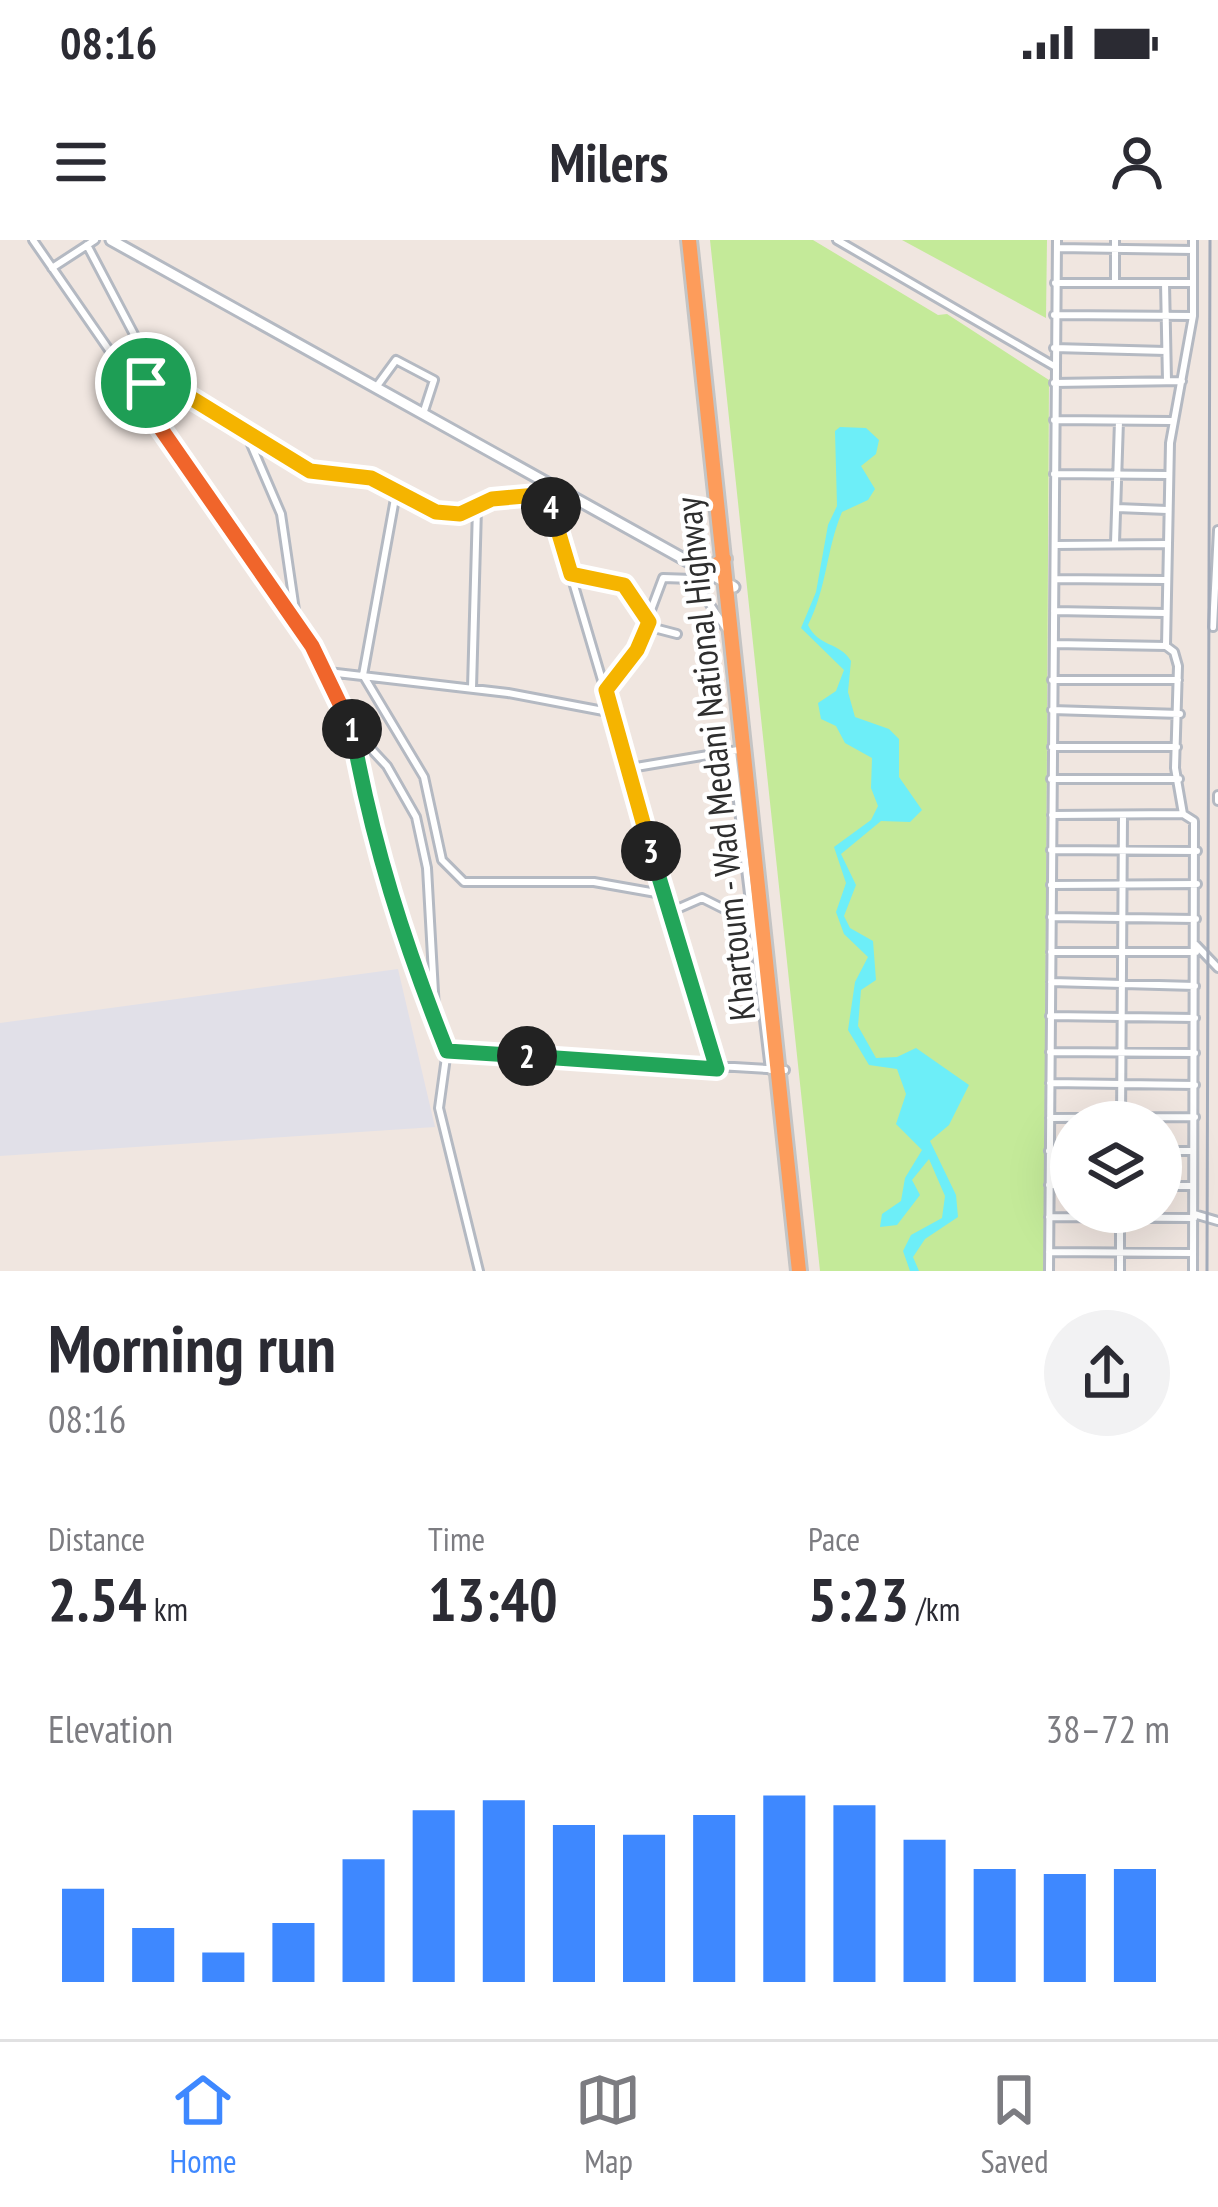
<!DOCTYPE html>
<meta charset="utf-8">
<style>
body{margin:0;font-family:"PT Sans Narrow",sans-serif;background:#f2f2f3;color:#2b2b33;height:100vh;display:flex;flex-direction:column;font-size:45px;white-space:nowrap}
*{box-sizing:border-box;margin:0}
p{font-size:39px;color:#7c7c81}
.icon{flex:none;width:66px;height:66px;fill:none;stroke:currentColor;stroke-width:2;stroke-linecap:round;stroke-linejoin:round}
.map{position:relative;height:1031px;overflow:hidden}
.sheet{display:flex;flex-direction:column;background:#fff;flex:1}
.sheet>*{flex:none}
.tools{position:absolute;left:1050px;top:861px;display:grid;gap:24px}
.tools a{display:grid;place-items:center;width:132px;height:132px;border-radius:50%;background:#fff;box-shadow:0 12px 48px #0002;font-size:60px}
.pin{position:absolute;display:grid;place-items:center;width:102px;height:102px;color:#fff;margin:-51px;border:6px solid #fff;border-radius:50%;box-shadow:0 3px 12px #0007}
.km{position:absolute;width:60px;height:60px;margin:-30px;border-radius:50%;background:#222;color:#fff;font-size:33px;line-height:60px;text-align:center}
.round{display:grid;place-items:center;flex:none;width:126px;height:126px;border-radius:63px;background:#f2f2f3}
.overview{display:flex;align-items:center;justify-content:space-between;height:204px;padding:0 48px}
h1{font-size:66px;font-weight:800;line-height:90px}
.stats{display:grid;grid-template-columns:repeat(3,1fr);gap:18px;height:204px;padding:12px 48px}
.stats div{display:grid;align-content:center}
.stats b{font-size:60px;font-weight:800}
.stats small{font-size:33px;font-weight:400}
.stats p{font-size:33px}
.chart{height:336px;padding:24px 48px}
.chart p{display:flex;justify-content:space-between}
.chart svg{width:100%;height:216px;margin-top:12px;stroke:#3e88ff;stroke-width:6}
.status{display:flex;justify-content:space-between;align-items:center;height:84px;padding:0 60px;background:#fff;direction:ltr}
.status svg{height:33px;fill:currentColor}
header{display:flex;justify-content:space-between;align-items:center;height:156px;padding:0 48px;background:#fff;font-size:54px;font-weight:800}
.menu{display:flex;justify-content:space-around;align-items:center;height:168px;border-top:3px solid #e1e1e2;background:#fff;font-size:33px;color:#7c7c81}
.menu a{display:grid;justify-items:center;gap:6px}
.menu .active{color:#3e88ff}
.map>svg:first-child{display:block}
</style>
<div class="status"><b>08:16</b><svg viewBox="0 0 49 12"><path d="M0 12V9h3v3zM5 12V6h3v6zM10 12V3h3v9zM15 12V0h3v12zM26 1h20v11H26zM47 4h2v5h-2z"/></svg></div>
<header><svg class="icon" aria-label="menu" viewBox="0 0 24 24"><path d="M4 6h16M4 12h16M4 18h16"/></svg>Milers<svg class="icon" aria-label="person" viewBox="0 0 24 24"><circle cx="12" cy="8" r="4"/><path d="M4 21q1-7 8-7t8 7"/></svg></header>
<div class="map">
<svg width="1218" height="1031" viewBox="0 0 1218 1031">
<rect width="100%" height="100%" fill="#f0e6e0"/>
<path fill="#e1e0e8" d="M398,729l37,158 -435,29v-133z"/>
<path fill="#c4ea99" d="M710,0h103l125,75 9,-1 102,66 -5,891h-224z
M902,0h145l-1,78z"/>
<path fill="#6deef8" d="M840,187l26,1 13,12 -3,14 -15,12 14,23 -7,11 -26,12c-16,38 -15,76 -34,113 10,22 32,17 43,36l-3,31 7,25 34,12 10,10v38l23,33 -12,12 -29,-1 -40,33 15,31 -12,31 6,12 23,13 3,39 -15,10 -3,36 18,32 21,-1 19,-9 53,37 -20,40 -19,16 26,54 2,22 -33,22 -12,18 6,14h-9l-7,-20 8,-16 31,-17 3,-22 -16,-37 -17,21 8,15 -23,30 -17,2 2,-13 19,-13 4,-23 17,-28 -26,-26 10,-30 -9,-25 -28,-4 -21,-35 7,-48 13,-25 -24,-23 -8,-22 10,-29 -12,-36 37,-27 7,-14 -7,-18 1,-30 -27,-15 -9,-17 -15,-7 -3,-16 18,-12 8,-21 -43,-42 15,-36 12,-67 9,-19 -2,-75z"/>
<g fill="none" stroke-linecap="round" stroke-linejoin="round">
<defs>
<path id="minor" d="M33,0l253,366 42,66 20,52 39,42 29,51 11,51 8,142 12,40 -8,58 40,163
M837,0l217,126
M87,5l71,135
M1057,8l136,2
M52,28l43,-28
M1055,43h138
M1115,43v-43
M1165,43l2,98
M1054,75l139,1
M1054,108l112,3
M1054,143l128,-2
M377,146l19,-26 38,20 -11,34
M134,150l17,-9 12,2 147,88 61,8 66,33 23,3 32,-16 54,-4
M1054,180l117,1
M247,195l34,79 15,103
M1054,234l114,1
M544,244l173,585
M396,253l-33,182 61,102 18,83 22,22h130l68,12
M1117,268l50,2
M1115,303l4,-122
M1055,305l110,-1
M570,334l54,11 30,43 23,6
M1055,339l110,1
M1054,371l111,2
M1213,387l5,-97
M1054,404l112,2
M328,432l180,21 106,20
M1052,440h126
M472,448l5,-180
M606,450l30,-40 27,-72 30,1 34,51
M1052,470l128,4
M353,490c7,96 41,198 80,286
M1052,507h125
M732,511l38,319
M630,528l114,-19
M1051,539h128
M1218,555v6
M1183,574l-8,-46 3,-102 -4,-14 -8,-6 4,-203 23,-127v-76
M1052,575l131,-1 11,7 -1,450
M1051,610l146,1
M1051,645l146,-1
M670,672l32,-14 26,13 23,-1
M1051,677l145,2
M1196,705l22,23
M1051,712h145
M1051,742l144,4
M1050,776l145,2
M447,810l338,20
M1050,812l145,1
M1050,843l145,2
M1050,878l145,-1
M1121,882l2,-307
M1049,911h22
M1161,911h32
M1049,945h22
M1161,946h32
M1194,974l24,7
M1049,977l145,1
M1049,1012l144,1
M1049,1031l8,-1031
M1120,1031v-59"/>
<path id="tertiary" d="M111,0l623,347"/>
<path id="trunk" d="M689,0l110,1031
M707,333l17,-14"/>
</defs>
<use href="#minor" stroke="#b4b9c2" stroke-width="12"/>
<use href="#tertiary" stroke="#b4b9c2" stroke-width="15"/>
<use href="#trunk" stroke="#c4c4c4" stroke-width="20"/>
<use href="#minor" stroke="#fff" stroke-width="6"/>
<use href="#tertiary" stroke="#fff" stroke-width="9"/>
<use href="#trunk" stroke="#fd9c5b" stroke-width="14"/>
<path stroke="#a2aab9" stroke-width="3" d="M1207,1031l3,-1031"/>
</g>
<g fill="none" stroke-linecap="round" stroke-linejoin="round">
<defs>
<path id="split-1" d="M146,143l-12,7 178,256 40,83"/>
<path id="split-2" d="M352,489c20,114 52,214 95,322l80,5"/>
<path id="split-3" d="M527,816l190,13 -66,-218"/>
<path id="split-4" d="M551,267l20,67 53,11 25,37 -12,28 -31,40 45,161"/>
<path id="split-5" d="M146,143l13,-1 24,11 127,78 61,7 65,34 24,2 32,-15 56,-5 3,13"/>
</defs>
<use href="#split-1" stroke="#fff" stroke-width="24"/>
<use href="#split-2" stroke="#fff" stroke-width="24"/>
<use href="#split-3" stroke="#fff" stroke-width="24"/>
<use href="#split-4" stroke="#fff" stroke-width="24"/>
<use href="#split-5" stroke="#fff" stroke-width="24"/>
<use href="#split-1" stroke="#f0652b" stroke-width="15"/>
<use href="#split-2" stroke="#22a559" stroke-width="15"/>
<use href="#split-3" stroke="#22a559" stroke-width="15"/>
<use href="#split-4" stroke="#f5b400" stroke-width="15"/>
<use href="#split-5" stroke="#f5b400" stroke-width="15"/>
</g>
<g text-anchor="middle" stroke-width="9" stroke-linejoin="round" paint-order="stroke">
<g font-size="36" fill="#2e2e2e" stroke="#fff">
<text transform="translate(715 519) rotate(-96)" y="13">Khartoum - Wad Medani National Highway</text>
</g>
</g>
</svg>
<div class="tools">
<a><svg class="icon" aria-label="layers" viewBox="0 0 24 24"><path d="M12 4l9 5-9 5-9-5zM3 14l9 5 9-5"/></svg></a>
</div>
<div class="pin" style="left:146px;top:143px;background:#1e9e55"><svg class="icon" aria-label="arrive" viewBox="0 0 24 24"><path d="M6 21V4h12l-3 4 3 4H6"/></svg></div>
<b class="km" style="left:352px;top:489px">1</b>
<b class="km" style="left:527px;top:816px">2</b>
<b class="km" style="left:651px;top:611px">3</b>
<b class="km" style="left:551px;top:267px">4</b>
</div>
<section class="sheet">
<div class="overview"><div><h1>Morning run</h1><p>08:16</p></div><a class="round"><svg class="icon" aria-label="share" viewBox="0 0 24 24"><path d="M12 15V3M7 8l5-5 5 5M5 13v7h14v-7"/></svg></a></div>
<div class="stats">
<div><p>Distance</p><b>2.54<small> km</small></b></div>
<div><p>Time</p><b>13:40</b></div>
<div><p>Pace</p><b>5:23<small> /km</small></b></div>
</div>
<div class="chart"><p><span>Elevation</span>38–72 m</p>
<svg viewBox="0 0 160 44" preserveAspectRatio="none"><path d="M5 44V25M15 44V33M25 44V38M35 44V32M45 44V19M55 44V9M65 44V7M75 44V12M85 44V14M95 44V10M105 44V6M115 44V8M125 44V15M135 44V21M145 44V22M155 44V21"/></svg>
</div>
</section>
<nav class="menu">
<a class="active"><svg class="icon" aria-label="home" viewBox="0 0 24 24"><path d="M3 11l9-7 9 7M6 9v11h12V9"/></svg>Home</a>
<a><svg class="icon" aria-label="map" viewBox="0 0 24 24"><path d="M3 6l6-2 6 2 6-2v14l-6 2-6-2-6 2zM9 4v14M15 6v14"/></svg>Map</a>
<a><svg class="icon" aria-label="saved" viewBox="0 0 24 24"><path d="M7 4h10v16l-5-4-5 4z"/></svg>Saved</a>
</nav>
